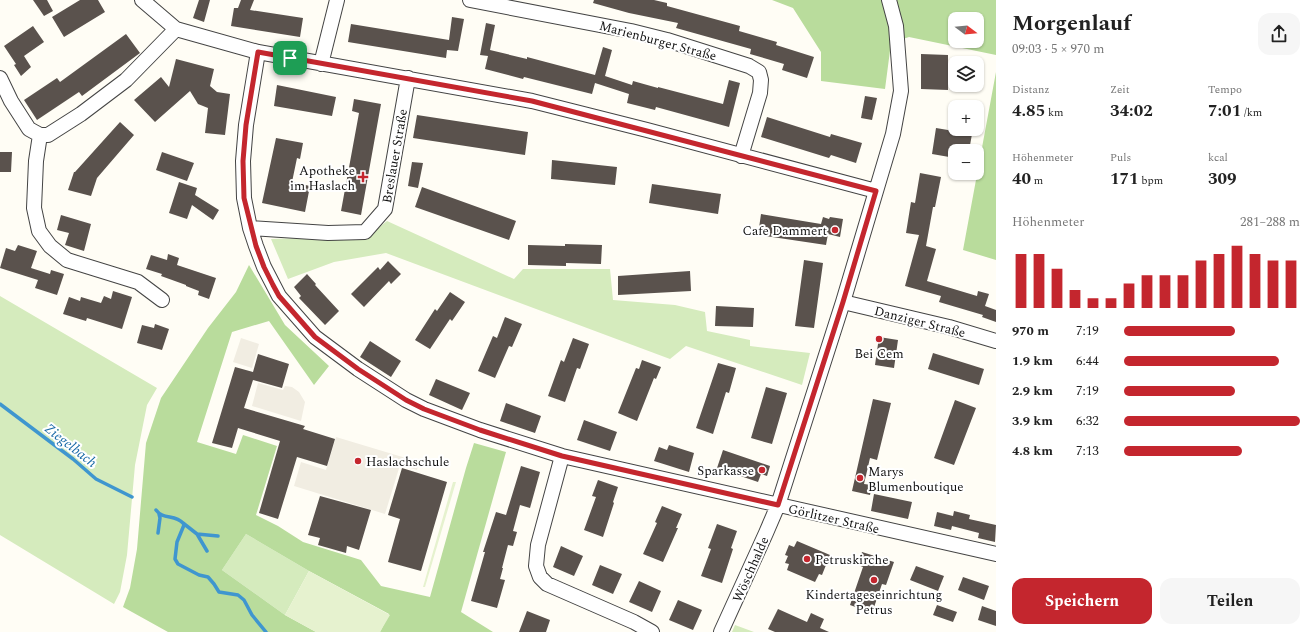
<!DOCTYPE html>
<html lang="de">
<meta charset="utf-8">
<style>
body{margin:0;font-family:Spectral,serif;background:#f6f6f6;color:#222;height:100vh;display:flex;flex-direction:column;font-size:15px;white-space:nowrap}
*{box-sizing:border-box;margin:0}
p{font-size:13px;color:#767676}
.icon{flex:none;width:22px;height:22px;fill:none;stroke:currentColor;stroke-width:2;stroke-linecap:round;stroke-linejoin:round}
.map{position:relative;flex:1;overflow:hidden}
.side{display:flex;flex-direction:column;background:#fff;width:320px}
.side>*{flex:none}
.needle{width:26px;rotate:106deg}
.tools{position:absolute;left:948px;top:12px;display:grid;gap:8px}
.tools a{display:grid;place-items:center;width:36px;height:36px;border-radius:8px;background:#fff;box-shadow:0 1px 3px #0004;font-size:20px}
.pin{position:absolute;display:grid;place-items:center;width:34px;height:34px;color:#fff;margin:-17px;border-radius:8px;box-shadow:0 2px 6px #0006}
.round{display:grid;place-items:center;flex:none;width:42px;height:42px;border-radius:12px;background:#f6f6f6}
.overview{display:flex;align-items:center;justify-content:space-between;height:68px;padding:0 16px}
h1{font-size:22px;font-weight:700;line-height:30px}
.figures{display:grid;grid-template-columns:repeat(3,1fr);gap:6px;height:68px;padding:4px 16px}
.figures div{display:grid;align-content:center}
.figures b{font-size:17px;font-weight:700}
.figures small{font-size:11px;font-weight:400}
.figures p{font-size:11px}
.chart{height:112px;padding:8px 16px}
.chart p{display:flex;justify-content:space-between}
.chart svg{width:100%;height:72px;margin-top:4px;stroke:#c4262e;stroke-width:6}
.button{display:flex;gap:8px;margin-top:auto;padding:8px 16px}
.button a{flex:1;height:46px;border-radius:12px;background:#c4262e;color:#fff;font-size:16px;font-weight:700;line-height:46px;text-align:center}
.button a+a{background:#f6f6f6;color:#222}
ul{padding:0 16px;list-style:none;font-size:13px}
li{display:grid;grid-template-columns:64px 48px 1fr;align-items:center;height:30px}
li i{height:10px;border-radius:5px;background:#c4262e}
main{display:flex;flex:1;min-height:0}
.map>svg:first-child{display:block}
</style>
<main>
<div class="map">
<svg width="996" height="632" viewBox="0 0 996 632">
<rect width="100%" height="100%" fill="#fffdf5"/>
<path fill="#d5ebbd" d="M387,221l127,58 9,-10h87l3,31 62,5 30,7 2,19 43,9v6l60,7 -8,32 -116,-39 -16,13 -284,-106 -52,9 -46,17 -17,-40 97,-3z
M0,296l157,92 -10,17 -12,60 -8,90 -7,37 -6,12 -114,-69z
M246,534l63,37 -24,44 -63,-45z
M735,625l19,7h-22z"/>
<path fill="#b9dc9c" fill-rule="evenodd" d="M772,0h224v55l-87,-18 -18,6 -6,46 -64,-8v-29l-28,-44zM955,19h22v22h-22z
M996,72v188l-33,-10z
M249,265l36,60 44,41 -15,19 -45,-64 -37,11 -35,110 39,12 7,-19 34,11 -21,69 22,11 25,16 58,18 20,26 49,11 36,-129 8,-25 32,9 -45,160 32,20h-113l9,-18 -80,-43 -63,-37 -24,36 63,45 31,17h-148l-45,-25 7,-19 7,-39 9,-106 15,-45 47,-70 28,-36z"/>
<path fill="#e6f2cf" d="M453,482h3l-31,105h-2z
M309,571l81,44 -10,17h-64l-31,-17z"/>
<path fill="#f1ede2" d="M241,338l18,6 -7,24 -19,-6z
M258,383l25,7 2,-4 7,1 7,5 6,10 -4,19 -49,-15z
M336,437l83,25 -2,8 -17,-5 -15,49 -91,-28 7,-24 25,8z"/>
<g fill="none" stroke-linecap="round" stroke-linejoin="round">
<path stroke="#3f96cf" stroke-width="3.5" d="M0,404l73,55 23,20 36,18
M156,510c7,10 19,4 27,13l1,2 -7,17 -2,17 3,5 21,11 9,2 6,7 5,8 19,3 6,5 8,15 14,17
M183,523l14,11 21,2
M158,533l2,-15 -1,-4
M197,534l10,17"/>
</g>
<path fill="#5a524d" d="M33,0h14l6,11 -9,5z
M80,0h18l7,12 -41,25 -12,-20z
M199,0h11l-6,22 -11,-4z
M241,0h13l-4,10 53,8 -3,19 -69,-11 3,-18h4z
M594,0h60l13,3v3l73,20 -1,5 38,11 -1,3 38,12 -7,21 -25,-8 2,-6 -34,-10 1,-5 -75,-21 2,-5 -49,-10 -36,-10z
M452,17l12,2 -6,32 -11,-1 -1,8 -98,-16 3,-18 98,16z
M486,23l9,2 -5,25 37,9v-2l68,18 8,-28 9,3 -7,26 27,9 1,-4 25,7v-1l65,17 6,-24 11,3 -11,44 -73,-20 -1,3 -28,-7 2,-9 -34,-11 -3,11 -68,-17 -1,2 -38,-10 3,-13 -8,-1z
M33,26l11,16 -20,14 7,11 -10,9 -7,-11 2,-1 -12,-18z
M126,34l14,19 -58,43 -3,-4 -42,28 -13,-20 33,-22 3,4z
M921,54l27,1v35l-27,-1z
M176,59l38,10 -4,17 7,6 13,2 -5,41 -20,-2 3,-25 -10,-4 -8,-13 -35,31 -21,-22 27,-23 8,10z
M277,85l59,12 -4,19 -58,-10z
M865,96l12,2 -5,22 -11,-2z
M354,99l27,5 -20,111 -20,-4 18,-98 -7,-2z
M417,115l111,17 -3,23 -112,-17z
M767,117l63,20 1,-3 31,9 -6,20 -25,-8 -2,3 -68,-21z
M120,122l14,13 -37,43 -6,18 -23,-6 6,-18h1z
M936,128l36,6 -3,17h-14v7l-23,-4z
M276,138l27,5 -3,16 -3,-1 -5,24 18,4 -5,26 -43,-9z
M0,152h12l-1,20h-11z
M162,152l32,11 -7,18 -31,-11z
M552,160l65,7 -2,18 -64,-6z
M412,162l11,1 -5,25 -10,-2z
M920,173l21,4 -6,30h-2l-7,39 10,3 -9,32 50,15 1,-5 11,3 -4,12 11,4v12l-14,-5 1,-2 -44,-13 2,-6 -36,-10 14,-51 -13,-2 5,-31 4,1z
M179,182l18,6 -2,7 24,15 -6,10 -21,-15 -5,14 -18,-6z
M652,184l69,10 -3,20 -69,-11z
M422,187l94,34 -7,19 -94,-33z
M761,214l60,10 2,-7 6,2 1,-2 13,2 -3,18 -12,-3 -2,11 -68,-10z
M61,215l30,9 -7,27 -19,-6 4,-12 -12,-3z
M565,244l37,1 -1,19 -35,-1v3l-38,-1v-20l37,1z
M18,245l19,6 -6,17 19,6 1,-4 13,4 -7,21 -22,-7 3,-8 -38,-12 6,-20 9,3z
M168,254l11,4 -2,7 39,13 -7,21 -11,-4 1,-4 -13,-5v-1l-25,-9 1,-2 -16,-5 5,-14 16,5z
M804,260l19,3 -9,65 -19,-2z
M388,261l13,13 -10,10 -2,-3 -25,26 -13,-13 27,-27 2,3z
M690,271l1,20 -73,4v-19z
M307,274l9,10 -1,1 24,26 -14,14 -26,-27 2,-2 -7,-9z
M113,291l19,6 -10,32 -35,-11 -1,3 -23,-7 6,-17 11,4 1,-4 20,6 3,-7 7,3z
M450,292l15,10 -13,19 -2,-2 -20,30 -15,-9 20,-31 2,2z
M716,306l38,2 -1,19 -38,-1z
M505,317l17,7 -10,23 -3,-1 -14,32 -17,-7 15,-35 4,2z
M155,324l14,5 -7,21 -25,-7 5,-18 12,3z
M879,337l19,3 -4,28 -19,-3z
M573,338l16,6 -9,25 -3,-1 -12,34 -17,-6 13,-36 3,2z
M370,341l31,20 -10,16 -31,-20z
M933,353l51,16 -5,16 -51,-16z
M258,354l31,10 -7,24 -29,-8 -9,28 61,18 -2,3 32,10 -8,27 -30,-9 -19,62 -19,-6 21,-72 -42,-13 -6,20 -20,-5 23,-76 18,5z
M642,360l19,7 -5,12 -2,-1 -17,43 -19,-8 18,-45 3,1z
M718,363l18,5 -7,25 -3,-1 -13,42 -17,-6z
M436,379l34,14 -8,17 -33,-15z
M766,387l21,6 -15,51 -21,-6z
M873,399l18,4 -14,57 -7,-2 -6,26 8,1 -2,10 -18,-4z
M955,400l21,8 -22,57 -20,-7z
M506,403l35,13 -6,17 -35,-12z
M584,420l33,12 -7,19 -33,-11z
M669,445l25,8 -5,19 -35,-11 5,-14 8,3z
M723,450l47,16 -3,10 -6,-2 -3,8 -41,-14z
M521,466l19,6 -10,36 -10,-3 -7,26 4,1 -4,14 -5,-1 -6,23h1l-3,11 5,1 -8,28 -26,-7 14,-49h-2l13,-40 10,3z
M402,468l45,14 -26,89 -33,-9 12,-43 -12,-4z
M598,480l20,7 -5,15 1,1 -11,34 -19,-7 12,-33 -4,-1z
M874,494l38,8 -4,17 -37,-8z
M320,496l51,14 -12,40 -12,-4 -1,7 -28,-8 2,-7 -12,-3z
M662,506l20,8 -6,14h2l-15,34 -20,-8 14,-31 -2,-1z
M954,511l16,4 -1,4 27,6 -1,17 -17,-4 1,-5 -27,-7 -1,4 -17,-4 3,-14 16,4z
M717,524l20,7 -6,17 2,1 -11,34 -21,-7 10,-27 -3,-1z
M797,541l33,14 -8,20 -3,-1 -4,8 -28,-12 2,-6 -4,-1 3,-7 -3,-1 4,-10 5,2z
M561,546l22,10 -9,20 -21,-9z
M862,552l32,10 -8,23 -4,-1 -10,29 -22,-8 13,-38 -5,-2z
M600,565l22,9 -9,20 -21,-9z
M916,566l28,10 -6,15 -28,-11z
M963,577l26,9 -5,14 -26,-10z
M639,581l22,10 -9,21 -23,-10z
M678,600l24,10 -9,20 -24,-10z
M937,605l20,7 -4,10 -20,-7z
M982,606l14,5v15l-18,-6z
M778,609l29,13 4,-9 13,6 -4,9 9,4h-54l-7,-3z
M527,611l23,9 -4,12h-27z"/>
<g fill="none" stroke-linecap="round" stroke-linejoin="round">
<defs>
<path id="minor" d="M142,0l34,29 82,23 274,49 115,29 229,61
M470,0l161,31 36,9 82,26 10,6 2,8 -1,13 -19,63
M258,52l-12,73 -3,36 1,37 6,30 6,18 8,21 15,29 36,41 43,32 48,31 18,9 56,21 82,26 434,98
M321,64l16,-64
M0,78l11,23 18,28 11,6h8l33,-21 45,-34 50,-51
M40,135l-4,26 -2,47 5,23 11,15 17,14 71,22 24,18
M250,228l78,5 37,-1 20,-23 23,-131
M843,302l106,25 47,14
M562,456l-24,89 -2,21 4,11 7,7 87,38 18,10
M721,632l45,-99 12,-28 65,-203 50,-168 8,-43 -5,-65 -7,-26"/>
</defs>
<use href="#minor" stroke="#444" stroke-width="16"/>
<use href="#minor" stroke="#fff" stroke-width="14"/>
</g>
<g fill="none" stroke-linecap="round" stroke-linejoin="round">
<defs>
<path id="route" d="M258,52l274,49 344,90 -33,111 -65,203 -216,-49 -82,-26 -56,-21 -18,-9 -48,-31 -43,-32 -36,-41 -6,-11 -9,-18 -8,-21 -12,-48 -1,-37 3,-36z"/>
</defs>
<use href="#route" stroke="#fff" stroke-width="8"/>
<use href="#route" stroke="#c4262e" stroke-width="5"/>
</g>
<g fill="#c4262e" stroke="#fff" stroke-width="1.5">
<path d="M361 171h4v4h4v4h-4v4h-4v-4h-4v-4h4z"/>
<circle cx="835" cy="230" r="4"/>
<circle cx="879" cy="339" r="4"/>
<circle cx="358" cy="461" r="4"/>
<circle cx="762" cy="470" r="4"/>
<circle cx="860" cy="478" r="4"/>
<circle cx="807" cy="559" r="4"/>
<circle cx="874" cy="580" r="4"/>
</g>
<g text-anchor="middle" stroke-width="4" stroke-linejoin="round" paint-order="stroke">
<g font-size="13" fill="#111" stroke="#fff">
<text transform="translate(658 40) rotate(15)" y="5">Marienburger Straße</text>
<text transform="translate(394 156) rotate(-80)" y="5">Breslauer Straße</text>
<text transform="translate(920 321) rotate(14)" y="5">Danziger Straße</text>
<text transform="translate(834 518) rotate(13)" y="5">Görlitzer Straße</text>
<text transform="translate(750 569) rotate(-66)" y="5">Wöschhalde</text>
</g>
<g font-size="13" fill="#111" stroke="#fff" text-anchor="end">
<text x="355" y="175">Apotheke<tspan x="355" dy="15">im Haslach</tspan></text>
<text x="827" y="235">Cafe Dammert</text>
<text x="879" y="358" text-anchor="middle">Bei Cem</text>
<text x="366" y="466" text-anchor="start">Haslachschule</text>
<text x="754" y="475">Sparkasse</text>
<text x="868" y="476" text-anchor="start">Marys<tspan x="868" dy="15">Blumenboutique</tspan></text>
<text x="815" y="564" text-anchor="start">Petruskirche</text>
<text x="874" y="599" text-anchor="middle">Kindertageseinrichtung<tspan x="874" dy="15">Petrus</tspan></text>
</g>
<g font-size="14" font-style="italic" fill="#1768a6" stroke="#fff">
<text transform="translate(71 445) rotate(38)" y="5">Ziegelbach</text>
</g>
</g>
</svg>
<div class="tools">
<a><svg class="needle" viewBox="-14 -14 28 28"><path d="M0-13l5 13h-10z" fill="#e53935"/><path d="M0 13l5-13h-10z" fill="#767676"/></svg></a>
<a><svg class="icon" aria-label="layers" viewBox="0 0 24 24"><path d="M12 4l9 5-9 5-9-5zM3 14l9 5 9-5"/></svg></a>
<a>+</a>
<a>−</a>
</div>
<div class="pin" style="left:290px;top:58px;background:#1e9e55"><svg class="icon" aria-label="arrive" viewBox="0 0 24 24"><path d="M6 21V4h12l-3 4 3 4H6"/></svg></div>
</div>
<section class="side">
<div class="overview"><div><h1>Morgenlauf</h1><p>09:03 · 5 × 970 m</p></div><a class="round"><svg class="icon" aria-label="share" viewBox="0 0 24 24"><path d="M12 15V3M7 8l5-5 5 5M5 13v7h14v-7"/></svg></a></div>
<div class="figures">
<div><p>Distanz</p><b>4.85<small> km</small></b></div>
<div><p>Zeit</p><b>34:02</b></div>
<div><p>Tempo</p><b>7:01<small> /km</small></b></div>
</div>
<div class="figures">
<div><p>Höhenmeter</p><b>40<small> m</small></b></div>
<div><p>Puls</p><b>171<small> bpm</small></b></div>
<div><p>kcal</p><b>309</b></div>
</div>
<div class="chart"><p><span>Höhenmeter</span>281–288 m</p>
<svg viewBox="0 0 160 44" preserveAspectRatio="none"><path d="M5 44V11M15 44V11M25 44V20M35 44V33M45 44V38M55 44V38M65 44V29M75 44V24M85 44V24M95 44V24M105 44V15M115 44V11M125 44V6M135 44V11M145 44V15M155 44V15"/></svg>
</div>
<ul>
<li><b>970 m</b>7:19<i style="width:63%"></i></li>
<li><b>1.9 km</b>6:44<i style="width:88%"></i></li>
<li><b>2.9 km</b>7:19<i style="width:63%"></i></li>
<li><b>3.9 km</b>6:32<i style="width:100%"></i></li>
<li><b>4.8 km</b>7:13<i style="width:67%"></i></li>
</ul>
<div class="button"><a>Speichern</a><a>Teilen</a></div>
</section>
</main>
